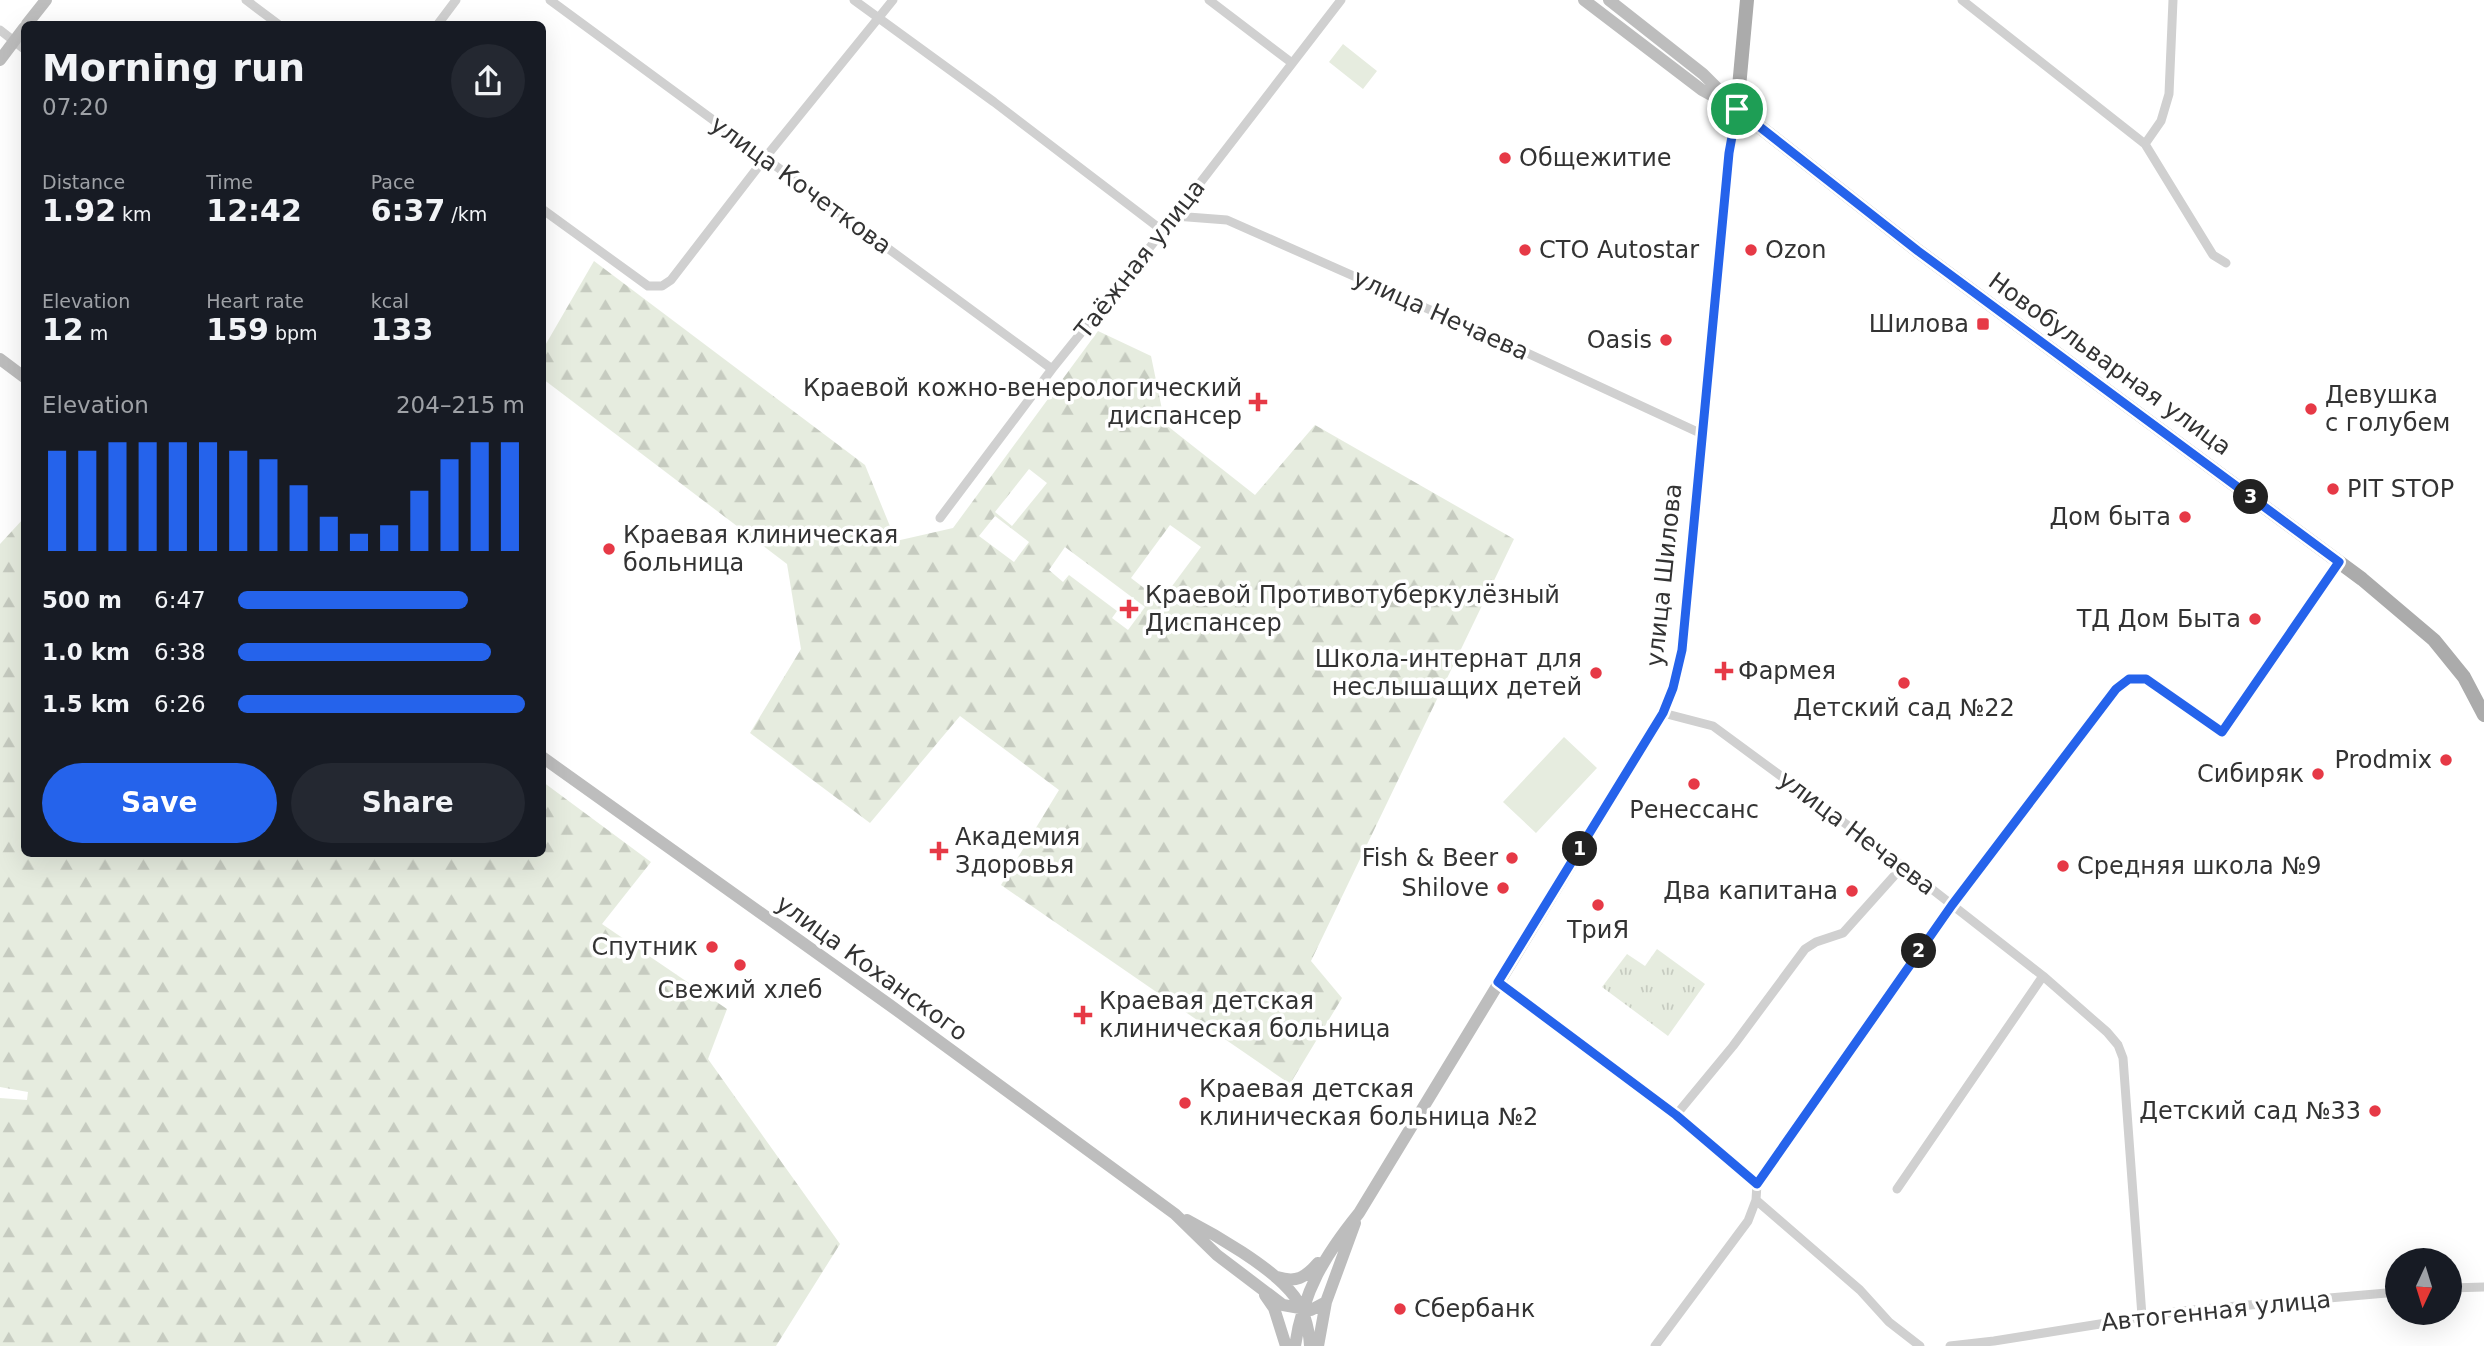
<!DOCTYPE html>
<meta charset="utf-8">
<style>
body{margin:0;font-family:"DejaVu Sans",sans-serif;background:#242831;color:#f1f3f6;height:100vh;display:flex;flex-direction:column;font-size:26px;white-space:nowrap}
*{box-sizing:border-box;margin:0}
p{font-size:23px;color:#9ea1a6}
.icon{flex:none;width:38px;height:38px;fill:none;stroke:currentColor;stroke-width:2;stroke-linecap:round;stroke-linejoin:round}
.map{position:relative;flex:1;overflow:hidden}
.sheet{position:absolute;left:21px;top:21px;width:525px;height:836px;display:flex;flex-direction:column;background:#171b24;border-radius:10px;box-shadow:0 7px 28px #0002}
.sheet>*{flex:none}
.needle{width:46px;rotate:184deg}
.tools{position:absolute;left:2385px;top:1248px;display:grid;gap:14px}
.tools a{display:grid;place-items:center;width:77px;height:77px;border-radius:50%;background:#171b24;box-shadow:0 7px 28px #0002;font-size:35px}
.pin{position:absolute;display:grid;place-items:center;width:60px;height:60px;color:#fff;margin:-30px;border:4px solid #fff;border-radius:50%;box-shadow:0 2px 7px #0007}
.km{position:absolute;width:35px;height:35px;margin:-18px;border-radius:50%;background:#222;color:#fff;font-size:19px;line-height:35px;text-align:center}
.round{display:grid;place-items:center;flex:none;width:74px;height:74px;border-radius:37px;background:#242831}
.summary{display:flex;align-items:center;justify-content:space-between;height:119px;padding:0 21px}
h1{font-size:38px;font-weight:700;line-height:52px}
.stats{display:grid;grid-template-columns:repeat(3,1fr);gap:10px;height:119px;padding:7px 21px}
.stats div{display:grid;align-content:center}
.stats b{font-size:30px;font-weight:700}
.stats small{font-size:19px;font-weight:400}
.stats p{font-size:19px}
.chart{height:196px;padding:14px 21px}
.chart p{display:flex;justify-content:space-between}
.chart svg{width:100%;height:126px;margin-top:7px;stroke:#2563eb;stroke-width:6}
.cta{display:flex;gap:14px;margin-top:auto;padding:14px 21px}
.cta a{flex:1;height:80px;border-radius:42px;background:#2563eb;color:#fff;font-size:28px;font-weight:700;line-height:80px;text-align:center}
.cta a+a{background:#242831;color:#f1f3f6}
ul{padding:0 21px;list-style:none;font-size:23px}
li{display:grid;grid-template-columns:112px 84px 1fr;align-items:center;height:52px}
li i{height:18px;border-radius:9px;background:#2563eb}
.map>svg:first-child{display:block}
</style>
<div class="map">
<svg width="2484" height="1346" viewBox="0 0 2484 1346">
<defs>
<pattern id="forest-firs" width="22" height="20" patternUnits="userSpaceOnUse" patternTransform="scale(1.75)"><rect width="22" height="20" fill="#e6ecdf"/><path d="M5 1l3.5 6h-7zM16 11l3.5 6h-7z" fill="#c6cbc0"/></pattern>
<pattern id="park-tufts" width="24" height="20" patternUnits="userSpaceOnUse" patternTransform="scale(1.75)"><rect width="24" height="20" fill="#e6ecdf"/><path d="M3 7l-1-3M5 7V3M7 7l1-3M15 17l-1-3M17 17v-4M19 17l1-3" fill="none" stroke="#c6cbc0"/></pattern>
</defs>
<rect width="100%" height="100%" fill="#fff"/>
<path fill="#e6ecdf" d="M1343,44l34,27 -14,18 -34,-27z
M1564,737l33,31 -61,65 -33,-31z"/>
<path fill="url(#forest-firs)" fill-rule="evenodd" d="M594,261l271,204 31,76 57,-13 145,-197 53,25 14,68 90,71 60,-70 199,114 -203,422 31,37 -52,86 -289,-199 58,-95 -99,-74 -90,107 -120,-90 51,-84 -14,-85 -244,-185v-30zM1029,469l18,14 -35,43 -17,-14zM995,516l34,26 -15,20 -35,-26zM1170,525l31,22 -40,54 -30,-23zM1065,547l80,60 -17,23 -16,-12 5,-7 -48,-36 -6,7 -14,-12z
M24,518v336h518l1,-72 108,80 -49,62 125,85 -19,50 132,185 -64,102h-776v-248l27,2 1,-8 -28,-5v-543z"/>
<path fill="url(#park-tufts)" d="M1657,949l48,35 -37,52 -66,-49 25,-33 18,12z"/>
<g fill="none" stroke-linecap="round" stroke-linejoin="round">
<path stroke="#d0d0d0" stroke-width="9" d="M246,0l32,24
M550,0l502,369
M854,0l140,102 169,129
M1209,0l83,63
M1962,0l183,144
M2173,0l-4,94 -8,27 -16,23 68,111 13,8
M438,24l18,-24
M0,30l24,19
M542,209l106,77h14l9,-6 94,-122 128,-158
M1175,216l52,4 296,131 179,83
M940,518l112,-149 111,-138 178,-231
M1663,713l50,13 183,135 147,115 64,56 11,13 5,13 19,258
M1498,982l178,133 81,69
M1676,1115l57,-69 72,-97 11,-7 27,-9 60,-67
M1897,1189l146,-213
M1756,1200l104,90 29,32 31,24
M2450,1288l34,-1
M1655,1346l93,-125 8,-21 1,-16 195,-279 164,-216 13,-10h17l76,53 117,-170
M1950,1346l44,-5 187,-30 217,-19"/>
<path stroke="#bdbdbd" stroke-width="12" d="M1584,0l118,90 35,19
M1609,0l94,74 24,24
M27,24l19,-24
M0,60l24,-32
M0,359l24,18
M542,757l349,249 284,208 42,41 66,50 28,5 15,-8
M1187,1220c29,15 82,46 103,71 13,14 19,36 20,55
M1277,1277c19,6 28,1 41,-14
M1265,1295l9,13 12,38
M1295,1346c8,-55 30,-91 64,-133l304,-500 10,-25 9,-38 47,-497 8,-44
M1318,1346l8,-44 29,-79"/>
<path stroke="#ababab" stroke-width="14" d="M1747,0l-10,109 181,142 444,328 72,61 30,37 20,38"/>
</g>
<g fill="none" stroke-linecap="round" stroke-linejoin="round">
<defs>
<path id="route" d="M1737,109l181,142 421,311 -117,170 -76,-53h-17l-13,10 -164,216 -195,279 -81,-69 -178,-133 165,-269 10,-25 9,-38 47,-497z"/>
</defs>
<use href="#route" stroke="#fff" stroke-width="14"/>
<use href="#route" stroke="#2563eb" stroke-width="9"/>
</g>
<g fill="#e63946" stroke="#fff" stroke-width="2.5">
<circle cx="1505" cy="158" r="7"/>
<circle cx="1525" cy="250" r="7"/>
<circle cx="1751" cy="250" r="7"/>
<rect x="1976" y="317" width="14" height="14" rx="3.5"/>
<circle cx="1666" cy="340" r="7"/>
<path d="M1254.5 391.5h7v7h7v7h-7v7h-7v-7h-7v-7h7z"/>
<circle cx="2311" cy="409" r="7"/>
<circle cx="2333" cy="489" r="7"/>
<circle cx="2185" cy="517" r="7"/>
<circle cx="609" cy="549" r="7"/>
<path d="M1125.5 598.5h7v7h7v7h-7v7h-7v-7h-7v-7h7z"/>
<circle cx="2255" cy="619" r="7"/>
<path d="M1720.5 660.5h7v7h7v7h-7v7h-7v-7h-7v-7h7z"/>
<circle cx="1596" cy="673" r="7"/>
<circle cx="1904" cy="683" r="7"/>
<circle cx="2446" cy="760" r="7"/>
<circle cx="2318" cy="774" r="7"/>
<circle cx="1694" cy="784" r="7"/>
<path d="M935.5 840.5h7v7h7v7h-7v7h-7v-7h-7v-7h7z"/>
<circle cx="1512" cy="858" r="7"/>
<circle cx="2063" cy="866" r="7"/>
<circle cx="1503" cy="888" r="7"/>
<circle cx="1852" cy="891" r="7"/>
<circle cx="1598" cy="905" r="7"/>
<circle cx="712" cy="947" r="7"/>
<circle cx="740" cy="965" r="7"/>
<path d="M1079.5 1004.5h7v7h7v7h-7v7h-7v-7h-7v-7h7z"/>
<circle cx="1185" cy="1103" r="7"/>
<circle cx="2375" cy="1111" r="7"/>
<circle cx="1400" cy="1309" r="7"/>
</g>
<g text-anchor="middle" stroke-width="7" stroke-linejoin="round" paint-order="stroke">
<g font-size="24" fill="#333" stroke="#fff" text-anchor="start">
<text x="1519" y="166">Общежитие</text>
<text x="1539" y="258">СТО Autostar</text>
<text x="1765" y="258">Ozon</text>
<text x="1969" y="332" text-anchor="end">Шилова</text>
<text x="1652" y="348" text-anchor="end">Oasis</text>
<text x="1242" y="396" text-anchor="end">Краевой кожно-венерологический<tspan x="1242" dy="28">диспансер</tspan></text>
<text x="2325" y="403">Девушка<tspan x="2325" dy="28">с голубем</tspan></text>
<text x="2347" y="497">PIT STOP</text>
<text x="2171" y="525" text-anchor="end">Дом быта</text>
<text x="623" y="543">Краевая клиническая<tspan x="623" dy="28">больница</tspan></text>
<text x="1145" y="603">Краевой Противотуберкулёзный<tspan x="1145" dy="28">Диспансер</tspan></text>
<text x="2241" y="627" text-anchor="end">ТД Дом Быта</text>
<text x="1582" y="667" text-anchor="end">Школа-интернат для<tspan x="1582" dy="28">неслышащих детей</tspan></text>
<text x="1738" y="679">Фармея</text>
<text x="1904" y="716" text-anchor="middle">Детский сад №22</text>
<text x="2432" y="768" text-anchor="end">Prodmix</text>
<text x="2304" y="782" text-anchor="end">Сибиряк</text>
<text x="1694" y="818" text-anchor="middle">Ренессанс</text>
<text x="955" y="845">Академия<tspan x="955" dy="28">Здоровья</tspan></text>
<text x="1498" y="866" text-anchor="end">Fish &amp; Beer</text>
<text x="2077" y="874">Средняя школа №9</text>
<text x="1489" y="896" text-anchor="end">Shilove</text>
<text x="1838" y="899" text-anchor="end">Два капитана</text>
<text x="1598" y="938" text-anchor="middle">ТриЯ</text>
<text x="698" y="955" text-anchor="end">Спутник</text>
<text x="740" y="998" text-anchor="middle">Свежий хлеб</text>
<text x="1099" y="1009">Краевая детская<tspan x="1099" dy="28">клиническая больница</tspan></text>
<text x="1199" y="1097">Краевая детская<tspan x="1199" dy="28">клиническая больница №2</tspan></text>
<text x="2361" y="1119" text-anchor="end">Детский сад №33</text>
<text x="1414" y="1317">Сбербанк</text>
</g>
<g font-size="24" fill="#333" stroke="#fff">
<text transform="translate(801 185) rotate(36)" y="8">улица Кочеткова</text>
<text transform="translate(1140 259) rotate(-52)" y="8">Таёжная улица</text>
<text transform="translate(1441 315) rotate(24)" y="8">улица Нечаева</text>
<text transform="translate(2110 364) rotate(36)" y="8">Новобульварная улица</text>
<text transform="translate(1664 575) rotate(-84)" y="8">улица Шилова</text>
<text transform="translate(1857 833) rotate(37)" y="8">улица Нечаева</text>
<text transform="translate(872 968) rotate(36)" y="8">улица Коханского</text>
<text transform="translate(2216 1311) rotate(-6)" y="8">Автогенная улица</text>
</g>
</g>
</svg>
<div class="tools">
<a><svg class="needle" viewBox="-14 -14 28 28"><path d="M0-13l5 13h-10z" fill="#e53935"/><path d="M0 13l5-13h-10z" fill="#9ea1a6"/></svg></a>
</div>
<div class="pin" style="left:1737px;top:109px;background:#1e9e55"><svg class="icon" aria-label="arrive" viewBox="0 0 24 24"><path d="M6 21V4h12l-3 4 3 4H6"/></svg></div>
<b class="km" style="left:1580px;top:849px">1</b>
<b class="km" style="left:1919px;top:951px">2</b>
<b class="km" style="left:2251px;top:497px">3</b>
<section class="sheet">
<div class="summary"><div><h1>Morning run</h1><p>07:20</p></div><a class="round"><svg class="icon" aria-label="share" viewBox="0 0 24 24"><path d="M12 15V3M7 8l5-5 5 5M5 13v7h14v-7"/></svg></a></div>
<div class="stats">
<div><p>Distance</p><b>1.92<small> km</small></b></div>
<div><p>Time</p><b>12:42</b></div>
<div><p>Pace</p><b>6:37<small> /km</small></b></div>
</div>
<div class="stats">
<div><p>Elevation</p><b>12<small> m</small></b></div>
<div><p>Heart rate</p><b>159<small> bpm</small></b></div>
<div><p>kcal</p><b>133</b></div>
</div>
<div class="chart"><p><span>Elevation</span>204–215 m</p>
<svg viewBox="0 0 160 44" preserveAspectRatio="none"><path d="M5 44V9M15 44V9M25 44V6M35 44V6M45 44V6M55 44V6M65 44V9M75 44V12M85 44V21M95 44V32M105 44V38M115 44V35M125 44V23M135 44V12M145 44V6M155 44V6"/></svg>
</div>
<ul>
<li><b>500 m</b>6:47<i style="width:80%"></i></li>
<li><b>1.0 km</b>6:38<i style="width:88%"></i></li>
<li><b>1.5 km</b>6:26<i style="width:100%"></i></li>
</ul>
<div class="cta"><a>Save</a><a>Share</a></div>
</section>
</div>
